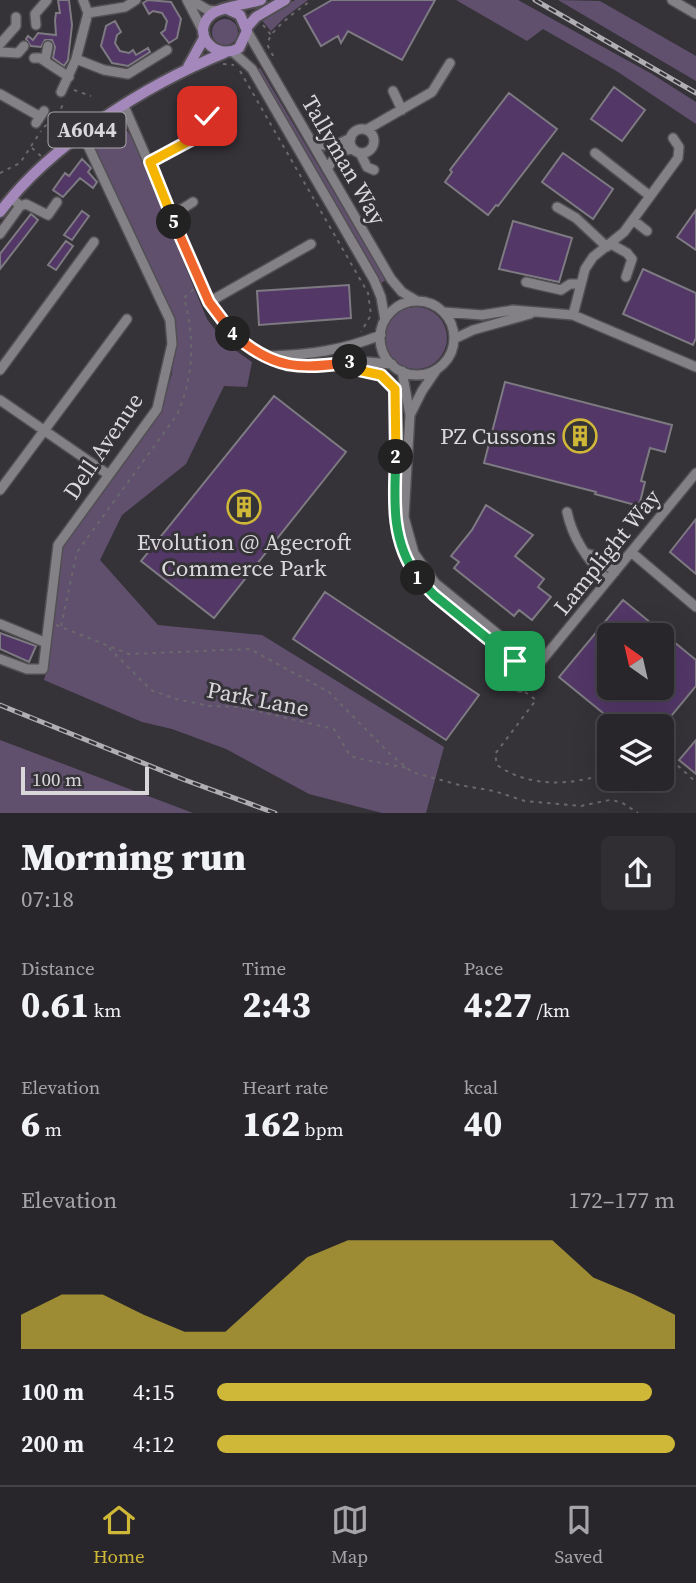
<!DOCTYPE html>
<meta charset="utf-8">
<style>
body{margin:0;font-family:"Source Serif 4",serif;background:#302e32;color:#f1f3f6;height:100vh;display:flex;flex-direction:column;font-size:26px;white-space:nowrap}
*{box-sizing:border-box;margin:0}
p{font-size:23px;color:#a5a5a8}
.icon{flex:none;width:38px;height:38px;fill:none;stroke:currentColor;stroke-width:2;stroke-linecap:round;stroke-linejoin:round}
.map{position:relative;height:813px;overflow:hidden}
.details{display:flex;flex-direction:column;background:#28262a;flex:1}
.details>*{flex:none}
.needle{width:46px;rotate:326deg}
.buttons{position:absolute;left:597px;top:623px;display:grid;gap:14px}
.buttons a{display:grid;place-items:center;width:77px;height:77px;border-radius:10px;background:#28262a;box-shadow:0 7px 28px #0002,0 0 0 2px #444347;font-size:35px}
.scale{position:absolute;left:21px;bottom:18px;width:128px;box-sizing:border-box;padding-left:7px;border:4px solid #d9d7da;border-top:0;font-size:19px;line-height:24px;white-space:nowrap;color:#d9d7da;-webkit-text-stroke:5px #353238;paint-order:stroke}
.pin{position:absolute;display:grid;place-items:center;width:60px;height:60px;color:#fff;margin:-30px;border-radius:14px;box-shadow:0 4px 10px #0006}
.km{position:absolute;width:35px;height:35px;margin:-18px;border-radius:50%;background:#222;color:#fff;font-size:19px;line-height:35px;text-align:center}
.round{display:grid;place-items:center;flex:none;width:74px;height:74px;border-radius:10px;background:#302e32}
.headline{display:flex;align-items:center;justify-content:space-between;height:119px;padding:0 21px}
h1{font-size:38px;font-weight:800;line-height:52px}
.metrics{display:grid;grid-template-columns:repeat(3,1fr);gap:10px;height:119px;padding:7px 21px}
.metrics div{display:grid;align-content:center}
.metrics b{font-size:35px;font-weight:800}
.metrics small{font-size:19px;font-weight:400}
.metrics p{font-size:19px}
.chart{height:196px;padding:14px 21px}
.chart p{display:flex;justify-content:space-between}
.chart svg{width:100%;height:126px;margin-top:7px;fill:#cfb837;opacity:.7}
ul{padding:0 21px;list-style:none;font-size:23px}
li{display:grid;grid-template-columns:112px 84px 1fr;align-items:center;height:52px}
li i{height:18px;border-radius:9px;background:#cfb837}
.menu{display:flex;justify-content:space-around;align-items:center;height:98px;border-top:2px solid #444347;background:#28262a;font-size:19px;color:#a5a5a8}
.menu a{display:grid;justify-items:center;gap:4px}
.menu .current{color:#cfb837}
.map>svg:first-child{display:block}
</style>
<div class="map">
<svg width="696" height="813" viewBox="0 0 696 813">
<rect width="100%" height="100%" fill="#353238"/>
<path fill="#60506e" d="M295,0h13l-24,18 -13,13 -10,-12z
M456,0h62l134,74 44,28v22l-78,-52 -75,-43 -16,12z
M558,0l42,1 96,55v25z
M212 32a13 13 0 1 1 26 0a13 13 0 1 1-26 0Z
M260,68l126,212 -5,3 -125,-213z
M127,131l5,6 75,182 18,24 27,19 -5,25 -23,-1 -38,78 -64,51 -22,45 58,65 104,10 182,112 -18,66h-44l-73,-19 -83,-45 -54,-20 -30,-7 -98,-42 4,-14 12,-119 96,-127 16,-46 4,-47 -83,-180z
M385 338a31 31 0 1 1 62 0a31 31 0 1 1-62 0Z
M0,740l193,73h-193z"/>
<path fill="#523767" stroke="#7d7a81" stroke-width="2" fill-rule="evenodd" d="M58,0h11l3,25 -4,35 -4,6 -11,-8 2,-11 -3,-7h-7l-4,7 -10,-1 -5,-7 2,-3 5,4 5,-7 18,2 -1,-15 1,-7h4z
M148,0l23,2 10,17 -4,19 -8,5 -8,-10 4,-3 2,-9 -5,-8 -9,-2 -4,3 -6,-11z
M332,0h103l-33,60 -54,-29 -7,12 -3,-7 -17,10 -17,-30z
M115,21l6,11 -4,3 -2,8 5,8 9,2 4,-3 3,5 12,-7 2,4 -22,14 -16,-3 -11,-17 5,-20z
M614,87l31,23 -23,31 -31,-22z
M509,93l48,36 -59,77 -2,-1 -8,10 -43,-33 7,-10 -2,-2z
M563,153l50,36 -20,30 -51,-37z
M82,159l9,9 -3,4 9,10 -4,6 -13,-10 -17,19 -10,-7 12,-17 4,3z
M696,210v40l-19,-13z
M82,211l7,5 -17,24 -8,-5z
M31,214l7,6 -38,49v-15z
M513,221l59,17 -13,44 -60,-13z
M66,241l7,5 -17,24 -8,-5z
M643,269l53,24v45l-3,7 -70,-31z
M349,285l2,33 -92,7 -2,-34z
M505,382l167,43 -7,27 -15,-4 -9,33 4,1 -5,20 -5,3 -40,-11 1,-2 -112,-29z
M274,396l72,56 -132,166 -73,-57z
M486,505l47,30 -18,21 29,23 -6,8 13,10 -19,23 -13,-10 -5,6 -60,-48 5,-6 -8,-6 21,-26z
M696,519v55l-26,-22z
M325,592l154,103 -33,45 -153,-101z
M623,600l73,60v26l-33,40h-44l-60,-49zM609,635h53v53h-53z
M0,633l36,13 -7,16 -29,-13z
M696,740v34l-17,-14z"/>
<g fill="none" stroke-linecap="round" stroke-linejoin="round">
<defs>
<path id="minor" d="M83,0l5,13 37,-6 11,-7
M187,0l17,33
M191,0l17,10 10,1
M672,0l24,14
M36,25l-1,-11 12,-14
M247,31l144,248 11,13 15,9
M0,44l16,-18v-9
M0,52l18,1 6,-7
M233,52l19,17 122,211 7,17 4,23
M34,58h6l29,19
M76,59l28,11 24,4 39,-24
M45,61l3,-15
M393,91l9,19
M61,92l15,-33 12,-46
M0,94l39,22
M124,106l85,196 22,30 18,14 38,20 28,1 41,-6 36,3
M36,123l8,-12
M350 141a12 12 0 1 1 24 0a12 12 0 1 1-24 0Z
M366,130l66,-38 18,-29
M313,144l20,2 18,-8
M360,153l7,14 7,3
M595,153l55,43
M150,162l54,-29 3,-17
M327,169l12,-18 14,-2
M20,206l6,-2 22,11 9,-13
M557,207l19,11 31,29
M171,216l22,-14
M633,220l14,11
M0,234l20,-28 -4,-4
M611,244l16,9 5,6 -6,18
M526,282l35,8 9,-6h11
M380 338a37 37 0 1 1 74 0a37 37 0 1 1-74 0Z
M209,302l102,-58
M444,312l38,3 31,-5 60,5 123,52
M573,315l12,-46 8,-12 31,-25 54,-74 1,-11 -6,-9
M454,339l19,-9 57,-16
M270,356c40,-1 73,-6 111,-21
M0,370l94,-128
M402,371l8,44 -6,102 10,36 21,30 103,84
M0,400l109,75
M410,415l12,-24 15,-22
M0,490l127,-171
M567,512c6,28 21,49 41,68
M631,552l65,55
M585,553l11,3 19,16
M0,624l44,18
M0,659l27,10h16l15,-124 99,-136 15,-65 -2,-24 -88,-187
M520,687l176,-214"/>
<path id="major" d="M227,9l13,6 7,16 -8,17c-24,14 -50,-16 -27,-34 9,-7 36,-10 49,-14
M247,27l9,-10 29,-17
M188,67l16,-29
M0,212c51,-68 146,-127 224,-159"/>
</defs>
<use href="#minor" stroke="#524f53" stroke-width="12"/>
<use href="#major" stroke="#524f53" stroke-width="14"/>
<path stroke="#6b686d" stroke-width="2" stroke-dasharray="3.5 5" stroke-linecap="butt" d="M263,25l9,11
M273,56c0,-1 -5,-9 -5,-10 -3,-14 34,-39 44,-46
M223,64l11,1
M240,71l128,222 3,22 -10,17
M74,90l17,6
M44,127l14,-12 6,-13
M32,148l9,8
M0,173l20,-10 21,-32
M373,372l14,7 8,10 2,59 -3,69 14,46 26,32 81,66 2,11 -4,9
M56,625l73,29 121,-5 79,43 62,63 21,17 47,13 35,6 31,10 56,5 29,-6 11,2 17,11
M61,626l16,-74 100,-137c17,-39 18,-77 7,-117l10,-9
M109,648l42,42 25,9 33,7 31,1 94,22 15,25 7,4 51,10
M525,692l11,8 -41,54 2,11c32,23 77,21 112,7
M662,760l15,5 19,17"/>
<use href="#minor" stroke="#838086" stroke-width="9"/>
<use href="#major" stroke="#a487bb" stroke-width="10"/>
<defs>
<path id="rail" d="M535,0l161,93
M0,705l185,75 90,33"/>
</defs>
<use href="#rail" stroke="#b0aeb1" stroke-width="5"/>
<use href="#rail" stroke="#353238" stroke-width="2.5" stroke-dasharray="8" stroke-linecap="butt"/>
</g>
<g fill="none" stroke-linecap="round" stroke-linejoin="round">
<defs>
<path id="split-1" d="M418,578l16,17 81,66"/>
<path id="split-2" d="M396,457c-2,44 -5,84 22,121"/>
<path id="split-3" d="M350,362l6,-1 2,9 23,5 14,14 1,68"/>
<path id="split-4" d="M233,334c40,35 67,36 117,28"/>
<path id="split-5" d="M174,222l35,80 24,32"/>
<path id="split-6" d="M174,222l-24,-60 54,-29 3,-17"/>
</defs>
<use href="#split-1" stroke="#fff" stroke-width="14"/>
<use href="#split-2" stroke="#fff" stroke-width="14"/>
<use href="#split-3" stroke="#fff" stroke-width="14"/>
<use href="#split-4" stroke="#fff" stroke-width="14"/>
<use href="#split-5" stroke="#fff" stroke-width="14"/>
<use href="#split-6" stroke="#fff" stroke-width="14"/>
<use href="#split-1" stroke="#22a559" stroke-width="9"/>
<use href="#split-2" stroke="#22a559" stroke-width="9"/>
<use href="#split-3" stroke="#f5b400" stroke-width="9"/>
<use href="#split-4" stroke="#f0652b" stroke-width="9"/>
<use href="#split-5" stroke="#f0652b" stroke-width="9"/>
<use href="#split-6" stroke="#f5b400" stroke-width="9"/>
</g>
<defs>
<symbol id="building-ring" viewBox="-11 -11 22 22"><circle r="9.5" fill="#353238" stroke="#cfb837" stroke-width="1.5"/><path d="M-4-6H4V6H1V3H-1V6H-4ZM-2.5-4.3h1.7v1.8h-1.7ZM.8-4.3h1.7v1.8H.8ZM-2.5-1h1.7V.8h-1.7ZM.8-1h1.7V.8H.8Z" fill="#cfb837"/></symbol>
</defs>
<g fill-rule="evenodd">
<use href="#building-ring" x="561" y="417" width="38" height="38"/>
<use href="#building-ring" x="225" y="488" width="38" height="38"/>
</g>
<g text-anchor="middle" stroke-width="6" stroke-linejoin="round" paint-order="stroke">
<rect fill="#353238" stroke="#a8a6a9" stroke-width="2" x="48.5" y="112.5" width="77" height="35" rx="5"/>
<g font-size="21" font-weight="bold" fill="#d9d7da">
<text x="87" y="137">A6044</text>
</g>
<g font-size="23" fill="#d9d7da" stroke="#353238">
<text transform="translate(344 160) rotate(60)" y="8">Tallyman Way</text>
<text transform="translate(103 446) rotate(-56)" y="8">Dell Avenue</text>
<text transform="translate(607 552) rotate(-51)" y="8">Lamplight Way</text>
<text transform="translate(258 699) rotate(11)" y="8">Park Lane</text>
</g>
<g font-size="23" fill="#d9d7da" stroke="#353238" text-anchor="end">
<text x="556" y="444">PZ Cussons</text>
<text x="244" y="550" text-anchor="middle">Evolution @ Agecroft<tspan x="244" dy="26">Commerce Park</tspan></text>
</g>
</g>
</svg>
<div class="buttons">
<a><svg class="needle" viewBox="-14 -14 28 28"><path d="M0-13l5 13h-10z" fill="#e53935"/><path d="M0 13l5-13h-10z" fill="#a5a5a8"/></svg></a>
<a><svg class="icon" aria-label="layers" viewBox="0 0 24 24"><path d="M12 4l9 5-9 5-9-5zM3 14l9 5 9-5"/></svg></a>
</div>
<div class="scale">100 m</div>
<div class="pin" style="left:515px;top:661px;background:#1e9e55"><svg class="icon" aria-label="arrive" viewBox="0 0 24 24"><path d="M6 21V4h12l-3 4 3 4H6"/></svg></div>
<div class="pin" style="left:207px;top:116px;background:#d93025"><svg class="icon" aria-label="check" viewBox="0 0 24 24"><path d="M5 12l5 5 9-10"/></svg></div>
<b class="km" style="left:418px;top:578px">1</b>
<b class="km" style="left:396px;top:457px">2</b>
<b class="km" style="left:350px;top:362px">3</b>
<b class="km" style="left:233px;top:334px">4</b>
<b class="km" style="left:174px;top:222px">5</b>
</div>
<section class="details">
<div class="headline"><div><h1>Morning run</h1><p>07:18</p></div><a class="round"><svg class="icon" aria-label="share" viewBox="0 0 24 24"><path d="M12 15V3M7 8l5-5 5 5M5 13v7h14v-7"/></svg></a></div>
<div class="metrics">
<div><p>Distance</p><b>0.61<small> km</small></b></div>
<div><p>Time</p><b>2:43</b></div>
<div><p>Pace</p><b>4:27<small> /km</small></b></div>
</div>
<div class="metrics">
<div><p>Elevation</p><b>6<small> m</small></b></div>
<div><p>Heart rate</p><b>162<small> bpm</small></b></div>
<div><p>kcal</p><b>40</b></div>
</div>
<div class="chart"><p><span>Elevation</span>172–177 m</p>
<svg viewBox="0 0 160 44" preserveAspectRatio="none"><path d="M0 44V32L10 25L20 25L30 32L40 38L50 38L60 25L70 12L80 6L90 6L100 6L110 6L120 6L130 6L140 19L150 25L160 32V44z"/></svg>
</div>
<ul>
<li><b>100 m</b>4:15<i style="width:95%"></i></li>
<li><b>200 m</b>4:12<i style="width:100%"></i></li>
</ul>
</section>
<nav class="menu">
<a class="current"><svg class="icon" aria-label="home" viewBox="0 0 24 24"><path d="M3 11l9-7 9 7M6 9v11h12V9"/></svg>Home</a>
<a><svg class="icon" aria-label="map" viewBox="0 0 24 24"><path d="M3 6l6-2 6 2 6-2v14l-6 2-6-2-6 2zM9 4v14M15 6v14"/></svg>Map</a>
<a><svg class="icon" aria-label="saved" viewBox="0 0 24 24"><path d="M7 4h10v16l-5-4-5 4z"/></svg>Saved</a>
</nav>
